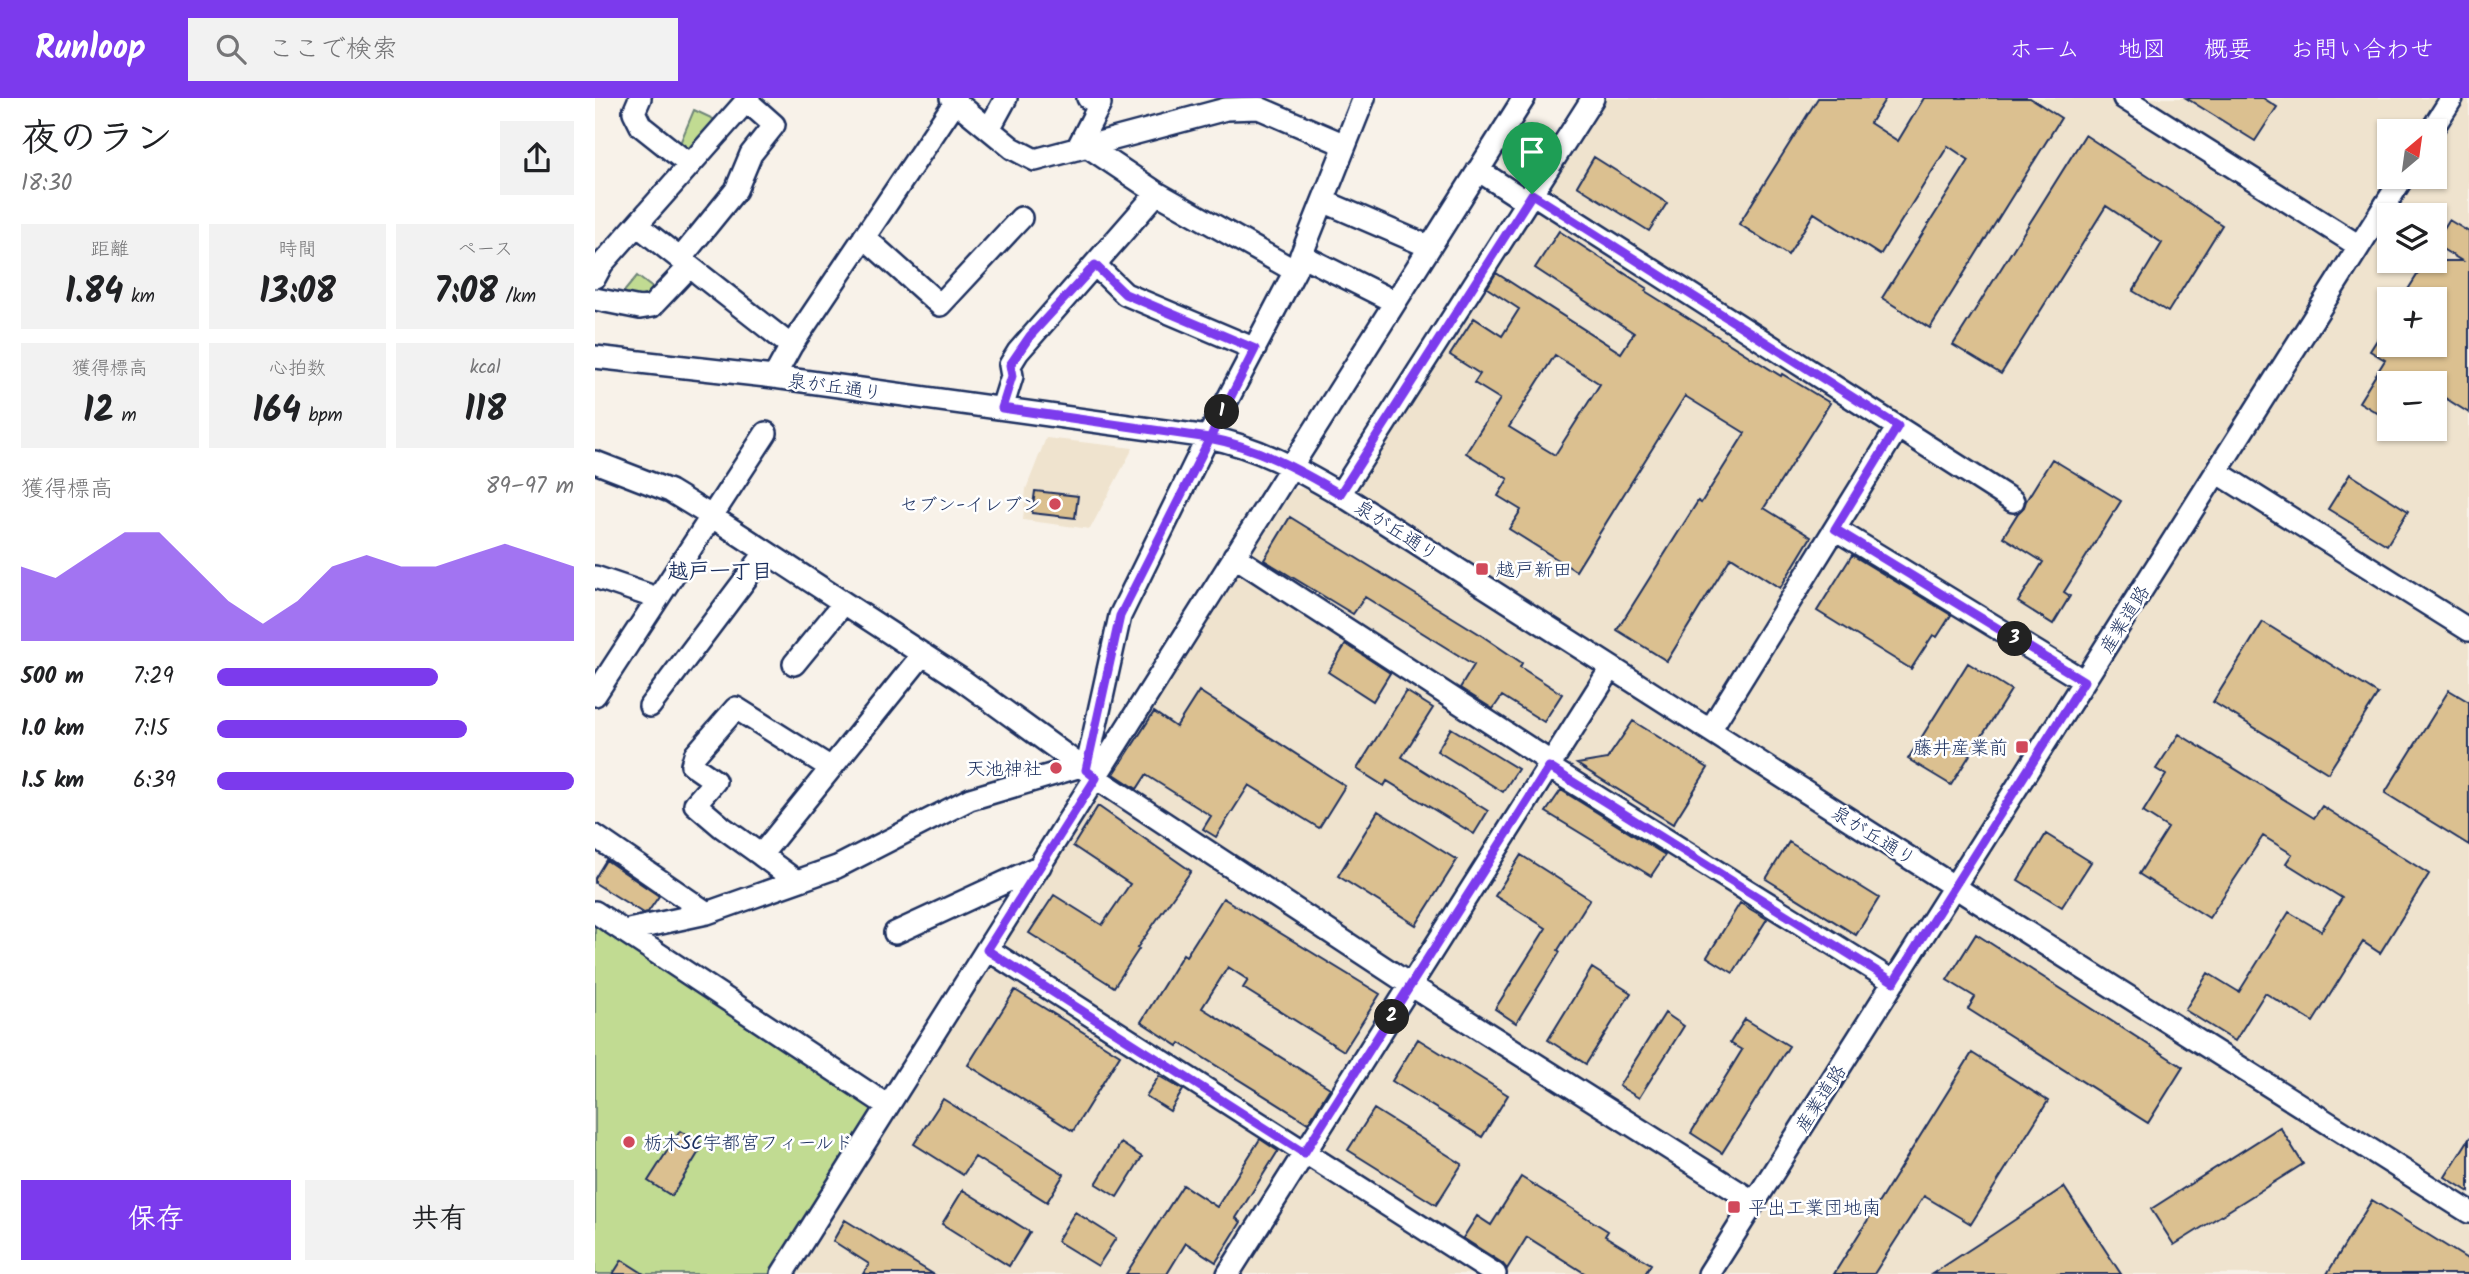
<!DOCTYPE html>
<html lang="ja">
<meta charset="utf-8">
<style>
body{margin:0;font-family:Kalam,"Klee One",sans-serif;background:#f2f2f2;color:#202124;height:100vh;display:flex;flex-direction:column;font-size:26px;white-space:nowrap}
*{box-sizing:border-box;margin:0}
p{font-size:23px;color:#757577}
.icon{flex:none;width:38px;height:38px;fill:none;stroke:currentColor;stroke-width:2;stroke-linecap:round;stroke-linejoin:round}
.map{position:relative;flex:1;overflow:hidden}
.sheet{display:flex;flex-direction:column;background:#fff;width:595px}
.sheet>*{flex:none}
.needle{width:46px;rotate:29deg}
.fabs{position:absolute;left:1782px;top:21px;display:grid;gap:14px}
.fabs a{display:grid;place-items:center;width:70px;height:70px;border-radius:0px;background:#fff;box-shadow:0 2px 5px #0004;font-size:35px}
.pin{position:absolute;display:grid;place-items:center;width:60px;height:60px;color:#fff;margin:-72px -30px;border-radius:50% 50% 50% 0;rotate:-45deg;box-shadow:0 0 7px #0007}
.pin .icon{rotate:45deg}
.km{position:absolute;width:35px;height:35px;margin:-18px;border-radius:50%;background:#222;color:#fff;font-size:19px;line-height:35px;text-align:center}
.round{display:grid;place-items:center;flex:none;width:74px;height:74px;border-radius:0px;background:#f2f2f2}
.head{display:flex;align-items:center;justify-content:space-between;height:119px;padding:0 21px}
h1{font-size:38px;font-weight:700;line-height:52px}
.stats{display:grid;grid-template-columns:repeat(3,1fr);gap:10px;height:119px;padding:7px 21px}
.stats div{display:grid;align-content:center;border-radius:0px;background:#f2f2f2;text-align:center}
.stats b{font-size:35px;font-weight:700}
.stats small{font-size:19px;font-weight:400}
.stats p{font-size:19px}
.chart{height:196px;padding:14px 21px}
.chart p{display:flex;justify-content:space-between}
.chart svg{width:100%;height:126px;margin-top:7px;fill:#7c3aed;opacity:.7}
.primary-button{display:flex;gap:14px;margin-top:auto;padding:14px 21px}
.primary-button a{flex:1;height:80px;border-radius:0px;background:#7c3aed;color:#fff;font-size:28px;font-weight:700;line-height:80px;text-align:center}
.primary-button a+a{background:#f2f2f2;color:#202124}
ul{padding:0 21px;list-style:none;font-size:23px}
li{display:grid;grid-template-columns:112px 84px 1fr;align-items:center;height:52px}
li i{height:18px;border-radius:9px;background:#7c3aed}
header{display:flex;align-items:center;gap:42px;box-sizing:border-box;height:98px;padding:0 35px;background:#7c3aed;color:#fff}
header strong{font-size:33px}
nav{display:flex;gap:38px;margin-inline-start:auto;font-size:24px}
.search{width:490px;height:63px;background:#f2f2f2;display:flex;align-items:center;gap:18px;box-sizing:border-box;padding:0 24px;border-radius:0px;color:#757577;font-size:26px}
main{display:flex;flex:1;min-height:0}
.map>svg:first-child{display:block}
</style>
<header>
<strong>Runloop</strong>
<div class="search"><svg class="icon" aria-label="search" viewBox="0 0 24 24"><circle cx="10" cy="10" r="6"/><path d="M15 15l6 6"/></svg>ここで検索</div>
<nav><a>ホーム</a><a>地図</a><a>概要</a><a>お問い合わせ</a></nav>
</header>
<main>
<section class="sheet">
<div class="head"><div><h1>夜のラン</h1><p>18:30</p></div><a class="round"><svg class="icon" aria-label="share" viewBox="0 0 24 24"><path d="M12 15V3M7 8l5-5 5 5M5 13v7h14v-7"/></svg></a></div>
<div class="stats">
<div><p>距離</p><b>1.84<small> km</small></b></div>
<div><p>時間</p><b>13:08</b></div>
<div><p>ペース</p><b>7:08<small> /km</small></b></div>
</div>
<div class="stats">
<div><p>獲得標高</p><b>12<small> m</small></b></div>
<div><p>心拍数</p><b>164<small> bpm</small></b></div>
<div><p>kcal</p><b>118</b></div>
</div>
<div class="chart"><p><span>獲得標高</span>89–97 m</p>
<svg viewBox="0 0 160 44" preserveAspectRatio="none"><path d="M0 44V18L10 22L20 14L30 6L40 6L50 18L60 30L70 38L80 30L90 18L100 14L110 18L120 18L130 14L140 10L150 14L160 18V44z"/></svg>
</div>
<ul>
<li><b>500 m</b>7:29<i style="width:62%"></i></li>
<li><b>1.0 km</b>7:15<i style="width:70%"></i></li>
<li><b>1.5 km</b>6:39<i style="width:100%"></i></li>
</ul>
<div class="primary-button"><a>保存</a><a>共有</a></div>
</section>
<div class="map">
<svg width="1874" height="1176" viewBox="0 0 1874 1176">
<rect width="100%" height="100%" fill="#f8f2e9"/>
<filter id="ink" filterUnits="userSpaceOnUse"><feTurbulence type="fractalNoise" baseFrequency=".0143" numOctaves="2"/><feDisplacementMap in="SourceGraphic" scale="14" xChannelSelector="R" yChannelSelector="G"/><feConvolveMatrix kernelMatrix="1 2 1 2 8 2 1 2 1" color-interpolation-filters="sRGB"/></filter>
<g filter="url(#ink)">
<path fill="#efe3ce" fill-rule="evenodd" d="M1006,0h868v1176h-1673l493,-785 19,-1 31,19zM1794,33h45v46h-45zM1794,117h45v46h-45zM1794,201h45v46h-45zM1794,285h45v46h-45z
M451,340l87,10 -43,81 -67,-9 3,-31z"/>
<path fill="#c1db92" stroke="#6e8578" stroke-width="2" d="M99,12l28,13 -27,29 -17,-4z
M42,178l21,16 -8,8 -32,-1z
M0,822l285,187 -105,167h-180z"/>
<path fill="#dbc090" stroke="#1b2f5e" stroke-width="2" fill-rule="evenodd" d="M1223,0h68l-16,25 28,18 26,-43h106l31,20 -131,210 -48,-30 87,-138 -21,-14 -68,109 -66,-42 -26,42 -49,-31z
M1591,0h77l14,9 -22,34z
M1490,37l137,90 -54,87 -35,-21 29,-48 -56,-37 -105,168 -48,-29z
M999,59l73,46 -18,28 -72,-45z
M1854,122l20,12v181l-35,-22v-8h-45v37l-30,-18 26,-42 -15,-9 19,-30v24h45v-46h-32l24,-38h36l-28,-17z
M964,133l88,57 -2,3 136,85 1,-2 48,29 -66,105 47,29 -31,51 -49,-31 -64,104 -50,-31 81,-129 3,2 44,-70 -60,-37 -109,175 -67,-42 12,-19 -23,-14 10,-17 -42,-26 34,-54 -26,-16 6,-9 -30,-19 24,-37 28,18 17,-27 -32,-21 9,-15 125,80 13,-20 -99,-65zM960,257l45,29 -45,71 -46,-28z
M1457,361l69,42 -57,91 6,4 -17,28 -35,-22 25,-40 -40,-25 15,-24 6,-6 2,-6z
M1755,376l58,37 -21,34 -59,-36z
M440,393l43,5 -3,22 -43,-5z
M695,419l188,116 44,30 -2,4 42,27 -18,28 -42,-26 -9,13 -33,-21 14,-23 -109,-68 -12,17 -89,-54z
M1257,457l99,60 -14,22 -4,-2 -22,34 -94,-58z
M1668,524l115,72 -50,79 -115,-71z
M751,546l44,29 -17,28 -45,-29z
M1373,565l43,27 -60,95 -43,-26z
M1854,592l20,12v143l-84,-52z
M604,593l146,95 -26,42 -70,-43 -33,52 -13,-8 8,-13 -65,-41 -9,14 -23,-15 40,-62 22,15z
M811,593l27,17 -31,49 86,54 -14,23 -87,-53 -3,5 -27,-17z
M1038,623l75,47 -35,56 -96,-60 30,-5z
M856,630l67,41 -15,23 -66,-41z
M1584,636l135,84 8,-12 107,68 -49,79 -17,-11 -50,80 -48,-29 -30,48 -50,-31 23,-37 31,19 50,-80 32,19 21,-33 -56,-35 6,-9 -29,-18 -54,82 -70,-44 29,-46 -25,-16 23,-37 -10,-6z
M966,692l104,65 -14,21 -105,-64z
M503,708l93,65 -54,77 2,1 -25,38 -85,-54 25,-38 48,30 28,-41 -57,-38z
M783,713l79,49 -41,65 -78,-49z
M1451,736l45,28 -29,45 -44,-27z
M1194,744l90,56 -23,37 -90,-56z
M926,757l69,44 -32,51 2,2 -44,71 -21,-14 51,-81 -51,-32z
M11,762l53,36 -11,16 -5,1 -48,-30v-5z
M628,800l157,96 -36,57 -101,-63 5,-8 -20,-13 -26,41 128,80 -22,35 -128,-80 -2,3 -37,-24 42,-68 3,2z
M1145,805l27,16 -34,54 -26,-16z
M1381,836l207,133 -35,56 -180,-114 7,-12 -28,-17z
M997,870l39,25 -45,71 -38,-24z
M420,892l105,65 -47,76 -105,-66z
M1070,915l19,13 -45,72 -20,-12z
M1150,921l44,27 -67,107 -31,-20 51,-83 -12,-7z
M823,941l90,56 -26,42 -90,-56z
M1377,955l76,48 -77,123 -47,-28 -50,78h-40z
M564,978l24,14 -13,21 -24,-15z
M348,1001l121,75 -17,28 -72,-45 -12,18 -49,-31z
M779,1011l88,55 -26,41 -88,-55z
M1685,1029l23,37 -129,81 -23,-36z
M85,1033l23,14 -31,51 -24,-15z
M665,1041l18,12 -42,67 5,4 -25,40 -30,-19 -19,31h-41l57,-89 34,22z
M1874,1041v53l-24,-15z
M526,1045l21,14 -25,40 -21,-13z
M926,1079l87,54 -3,5 46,28 -6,10h-59l-59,-37 -20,32 -5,-6 -39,-25 14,-22 14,9z
M1469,1089l57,87h-189l60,-39z
M368,1092l67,42 -21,34 -67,-42z
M1777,1102l97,60v14h-142z
M480,1114l41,26 -18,28 -41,-25z
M250,1122l88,54h-70l6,-10 -36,-23z
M27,1162l22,14h-31z"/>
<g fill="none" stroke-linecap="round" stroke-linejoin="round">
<defs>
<path id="minor" d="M45,0l-6,14 7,14 49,39
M356,0l61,50 23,12 191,-51 33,-1 86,37
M769,0l-69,173 -87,166 -88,179 -34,154 10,8 316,208 342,216
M1529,0l235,148
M394,31l17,-31
M1836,33l21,-33
M492,48l70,47 138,78
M482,51l23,-45 -12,-6
M883,72l49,32
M937,95l481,308
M728,103l107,46
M42,127l154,121
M269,139l76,68 81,-87
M706,157l94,47
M85,161l56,-69 15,-36 23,-29 -27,-24
M500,167l30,29 130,55
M0,179l7,-13 147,-166
M0,201l45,9 12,-2 37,-39
M0,259l179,20 434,60c49,10 90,32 132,57l629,402 500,316
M179,279l17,-31 164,-244
M407,310l10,-32 -2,-11 8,-13 139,-159
M0,364l75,29 41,25 251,164 124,90
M1622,374l252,158
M745,396l253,-396
M1240,431l249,152
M639,458l318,207
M0,479l62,21
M199,566l50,-61
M0,597l171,-262
M55,608l116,-154
M1115,632l188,-303
M954,669l345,215
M236,670l-95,-60 -41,47 -3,10 23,16 -20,23 27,23 39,28 162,-201
M0,738l112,77 130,-46 133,-68 111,-33
M166,757l35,26
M0,814l293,194
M29,833l83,-18
M300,835l145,-67
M392,851l508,325
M187,1176l742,-1176
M633,1176l383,-606
M1114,1176l694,-1097"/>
</defs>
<use href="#minor" stroke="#1b2f5e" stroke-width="26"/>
<use href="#minor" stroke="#fff" stroke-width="21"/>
</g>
</g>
<g fill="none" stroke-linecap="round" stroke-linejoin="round" filter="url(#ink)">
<defs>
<path id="route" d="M937,96l-192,300c-42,-25 -83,-47 -131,-56l-207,-30 10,-32 -2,-11 20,-29 65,-71 30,29 130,55 -135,267 -34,154 10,8 -109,172 317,203 245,-386 345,215 190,-301 -249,-152 63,-103 -366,-232"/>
</defs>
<use href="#route" stroke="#fff" stroke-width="14"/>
<use href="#route" stroke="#7c3aed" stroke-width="9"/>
</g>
<g fill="#d1495b" stroke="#fff" stroke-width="2.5">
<circle cx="460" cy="406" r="7"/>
<rect x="880" y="464" width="14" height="14" rx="3.5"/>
<rect x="1420" y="642" width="14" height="14" rx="3.5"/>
<circle cx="461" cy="670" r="7"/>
<circle cx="34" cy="1044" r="7"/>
<rect x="1132" y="1102" width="14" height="14" rx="3.5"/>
</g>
<g text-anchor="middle" stroke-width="5" stroke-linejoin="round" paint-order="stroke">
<g font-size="19" fill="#1b2f5e" stroke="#fff">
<text transform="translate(240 288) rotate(8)" y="7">泉が丘通り</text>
<text transform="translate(802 432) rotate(33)" y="7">泉が丘通り</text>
<text transform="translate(1529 521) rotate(-58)" y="7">産業道路</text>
<text transform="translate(1279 737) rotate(32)" y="7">泉が丘通り</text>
<text transform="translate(1225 1000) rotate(-57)" y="7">産業道路</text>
</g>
<g font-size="19" fill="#1b2f5e" stroke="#fff" text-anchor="end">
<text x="446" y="413">セブン-イレブン</text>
<text x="901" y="478" text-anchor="start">越戸新田</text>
<text x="1413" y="656">藤井産業前</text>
<text x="447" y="677">天池神社</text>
<text x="48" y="1051" text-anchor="start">栃木SC宇都宮フィールド</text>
<text x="1153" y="1116" text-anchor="start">平出工業団地南</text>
</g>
<g font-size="21" font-weight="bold" fill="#1b2f5e" stroke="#fff">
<text x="125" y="480">越戸一丁目</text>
</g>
</g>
</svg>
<div class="fabs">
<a><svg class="needle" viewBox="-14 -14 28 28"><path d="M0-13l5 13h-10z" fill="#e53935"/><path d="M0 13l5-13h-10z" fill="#757577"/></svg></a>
<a><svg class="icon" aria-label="layers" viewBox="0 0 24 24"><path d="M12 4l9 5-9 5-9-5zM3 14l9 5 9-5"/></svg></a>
<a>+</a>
<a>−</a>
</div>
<div class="pin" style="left:937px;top:96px;background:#1e9e55"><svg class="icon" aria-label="arrive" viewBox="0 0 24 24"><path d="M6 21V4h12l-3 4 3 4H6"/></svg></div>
<b class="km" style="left:627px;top:314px">1</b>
<b class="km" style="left:797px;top:919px">2</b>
<b class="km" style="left:1420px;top:541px">3</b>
</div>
</main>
